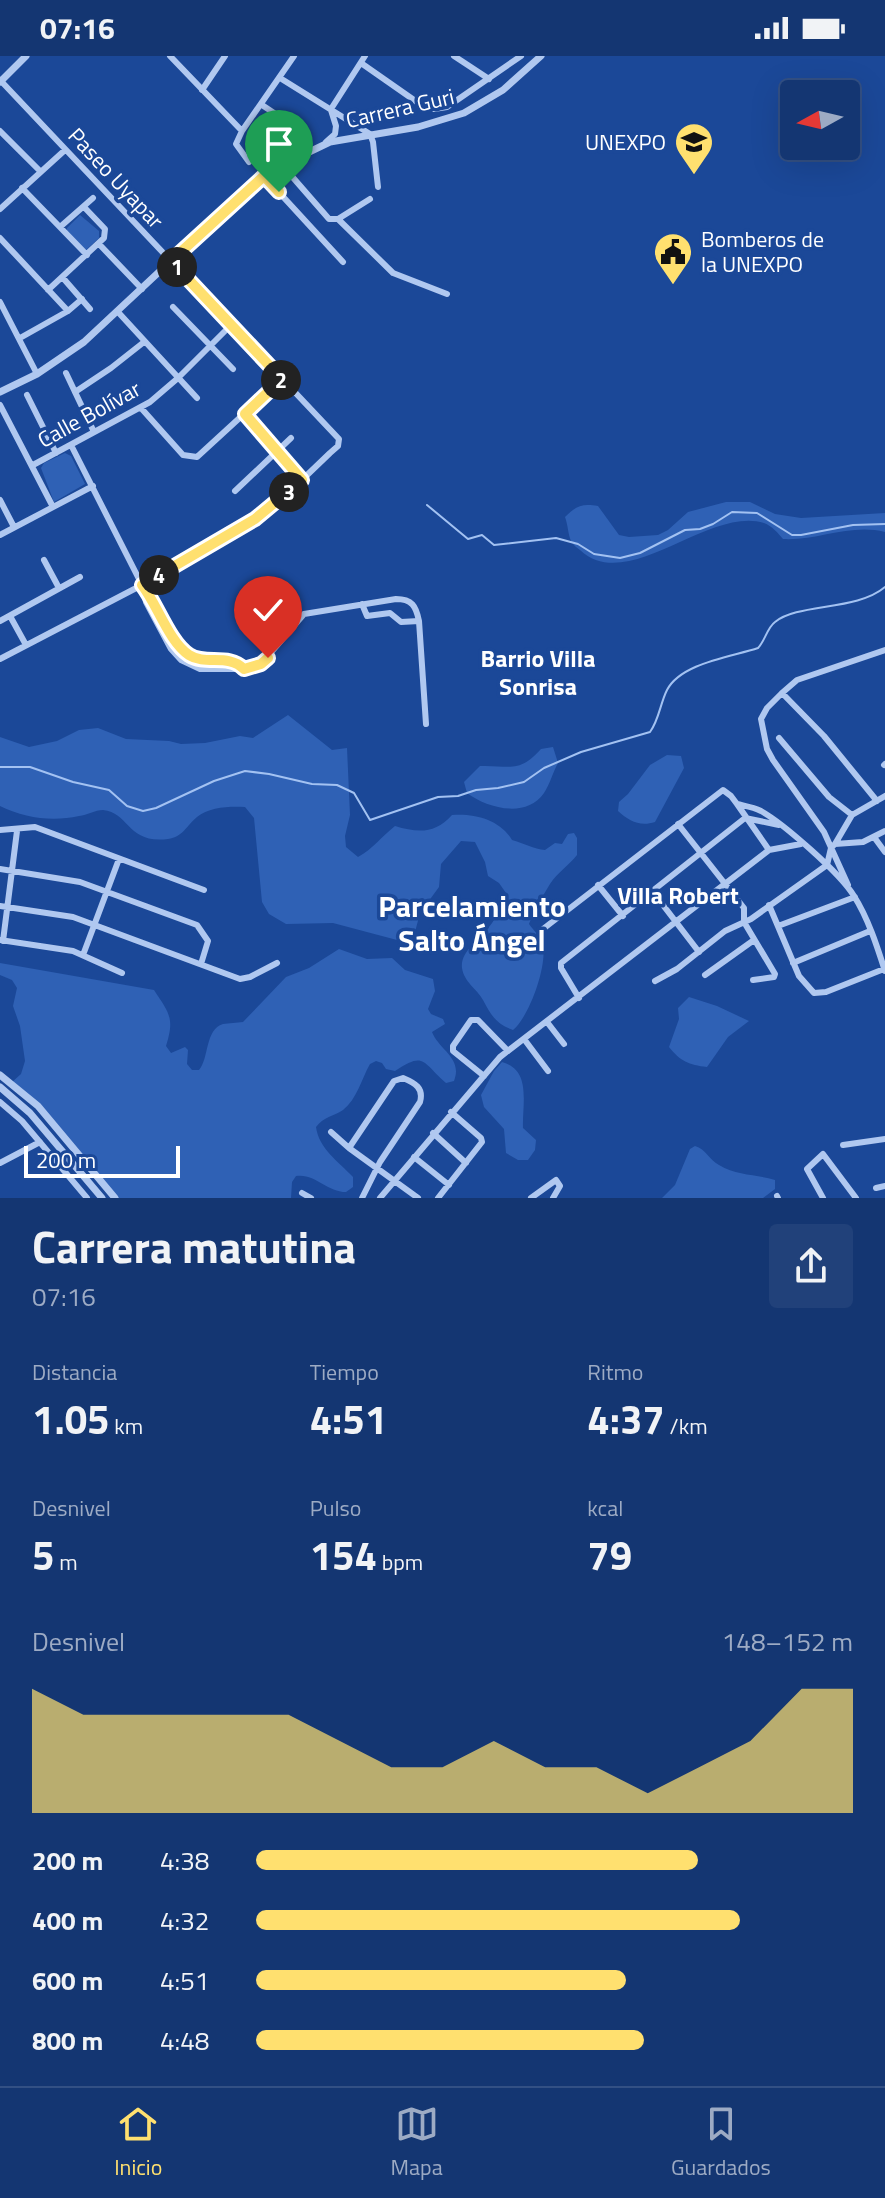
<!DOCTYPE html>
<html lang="es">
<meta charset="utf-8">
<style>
body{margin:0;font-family:"Titillium Web",sans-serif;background:#21417a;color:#f1f3f6;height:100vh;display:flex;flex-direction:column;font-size:30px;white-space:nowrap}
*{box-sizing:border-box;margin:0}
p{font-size:26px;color:#9dabc4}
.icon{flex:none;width:44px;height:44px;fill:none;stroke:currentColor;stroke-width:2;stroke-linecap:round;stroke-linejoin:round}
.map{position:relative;height:1142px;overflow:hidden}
.panel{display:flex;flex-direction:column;background:#143672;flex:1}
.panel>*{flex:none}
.needle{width:52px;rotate:262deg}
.controls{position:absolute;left:780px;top:24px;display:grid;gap:16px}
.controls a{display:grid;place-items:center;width:80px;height:80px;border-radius:8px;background:#143672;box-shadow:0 8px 32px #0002,0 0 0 2px #335084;font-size:40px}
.scale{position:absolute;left:24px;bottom:20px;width:156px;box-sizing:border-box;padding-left:8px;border:4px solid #fff;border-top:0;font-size:22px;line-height:28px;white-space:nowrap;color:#fff;-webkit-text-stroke:6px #1b4898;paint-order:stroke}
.pin{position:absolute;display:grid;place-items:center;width:68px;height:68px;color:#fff;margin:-82px -34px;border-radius:50% 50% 50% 0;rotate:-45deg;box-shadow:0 0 8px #0007}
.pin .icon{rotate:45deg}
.km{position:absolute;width:40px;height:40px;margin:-20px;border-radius:50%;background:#222;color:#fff;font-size:22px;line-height:40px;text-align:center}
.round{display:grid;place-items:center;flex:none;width:84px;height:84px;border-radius:8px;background:#21417a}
.head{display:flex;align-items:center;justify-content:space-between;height:136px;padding:0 32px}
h1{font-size:44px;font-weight:700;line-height:60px}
.stats{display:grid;grid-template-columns:repeat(3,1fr);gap:12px;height:136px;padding:8px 32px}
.stats div{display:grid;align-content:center}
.stats b{font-size:40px;font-weight:700}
.stats small{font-size:22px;font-weight:400}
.stats p{font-size:22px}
.chart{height:224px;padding:16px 32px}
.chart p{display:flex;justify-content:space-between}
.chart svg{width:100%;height:144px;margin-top:8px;fill:#ffe06f;opacity:.7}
ul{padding:0 32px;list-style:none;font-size:26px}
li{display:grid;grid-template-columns:128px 96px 1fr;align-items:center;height:60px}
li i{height:20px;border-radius:10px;background:#ffe06f}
.status{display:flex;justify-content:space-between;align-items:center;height:56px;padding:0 40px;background:#143672;direction:ltr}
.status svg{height:22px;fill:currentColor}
.menu{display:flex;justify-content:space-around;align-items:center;height:112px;border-top:2px solid #335084;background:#143672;font-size:22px;color:#9dabc4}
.menu a{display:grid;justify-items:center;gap:4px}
.menu .selected{color:#ffe06f}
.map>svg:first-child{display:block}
</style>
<div class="status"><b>07:16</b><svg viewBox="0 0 49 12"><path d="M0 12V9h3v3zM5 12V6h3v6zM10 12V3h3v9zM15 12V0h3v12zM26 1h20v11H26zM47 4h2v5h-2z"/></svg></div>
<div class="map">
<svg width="885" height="1142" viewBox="0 0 885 1142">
<rect width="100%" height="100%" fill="#1b4898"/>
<path fill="#2f61b5" d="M80,159l19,16v7l-13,12 -19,-17v-5z
M65,397l6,3 14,28 -31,18 -13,-34 3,-5z
M726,446h24l25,12 26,4 84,-5v19c-34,-9 -68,9 -102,7 -5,-6 -11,-13 -19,-16 -56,-17 -136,72 -184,27 -3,-2 -7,-5 -9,-9 -3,-7 -3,-16 -6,-24 11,-11 17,-14 33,-11l21,29 10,2 29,-2 10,-5 20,-18z
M288,659l44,35 15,-2 3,67 -5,21 1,11 12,10c15,-8 24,-21 37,-31 23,7 40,8 57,-11 21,-2 48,4 60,25 11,3 22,9 33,10l10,-7 7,1 6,-10 6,-1 3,5v17c-8,10 -20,18 -27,29 -7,12 -16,26 -21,40 5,7 13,14 14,22 4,21 -14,71 -30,84 -17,-6 -22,-15 -30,-30 -6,-11 -19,-18 -21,-32 -2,-17 18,-28 27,-41 8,-10 14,-21 17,-34l-7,-10 -11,-7 -3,-14 -10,-20 -14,-1 -20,23 -2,23 -19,26 -5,19 -6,6 -12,2 -64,-17 -47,1 -17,-10 -7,-12 -8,-84 -9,-11c-15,-1 -36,0 -48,10 -11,9 -14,20 -29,22 -41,5 -38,-26 -65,-29 -8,0 -16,5 -24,6 -27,6 -54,2 -79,-10v-69l29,10 28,-6 22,-11 19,-2 28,11 43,2 12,3 24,-1 35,-7 13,2z
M553,691l5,16c-5,9 -8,21 -14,30 -18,26 -57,15 -77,0l-3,-11 16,-16c29,-1 39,8 61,-17z
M667,699l14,1 3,12 -29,54c-15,5 -26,-1 -37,-11l1,-9 9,-8 22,-29z
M339,893l28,10 25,-1 13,12 28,9 2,12 -7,18 3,5 12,5 2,5 -13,8c7,18 31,26 22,49l-8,2c-24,-21 -21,-32 -51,-12l-9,-2 -4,-6 -6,-2 -6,3c-9,16 -13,35 -27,46 -10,7 -19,6 -27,17 3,22 22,34 37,50v10l-7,5c-19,0 -31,-19 -50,-16l-4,6 -1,16h-176l-69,-82 -35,-33 10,-9 4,-13 -5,-35 -7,-20 4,-18 -5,-8 -12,-5v-12l154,27c15,23 21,28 12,56l5,7 14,-6 3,3 -1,14 5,6h7c10,-11 6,-41 24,-46 6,-1 14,-1 20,-2l43,-45 23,-9z
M689,941l28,9 32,15 -21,16 -21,30c-18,-2 -27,-6 -38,-20l10,-28 -1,-11z
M502,1006c30,8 20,42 21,66l13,12 -1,10 -7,10h-10l-12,-7 -2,-24 -20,-22 -3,-12 13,-24z
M695,1090c11,3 14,14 24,19 18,11 37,9 56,15v9l-12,9h-101l13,-13 15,-36z"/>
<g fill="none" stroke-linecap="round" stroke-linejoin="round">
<path stroke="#a3c2f2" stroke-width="2" d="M427,449l41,34 14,-4 12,10 62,-7 22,6 16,10 26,4 20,-5 45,-23 15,-1 13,-5 19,-12 25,1 35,22h9l52,-10 32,-1
M0,711h30l43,15 36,8 18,16 16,5 13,-3 58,-27 31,-10 24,3 43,10 25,1 17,8 16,27 68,-23 20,-1 18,-6 22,-2 26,-6 20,-14 37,-16 69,-20c9,-12 10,-28 17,-42 14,-27 64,-33 91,-42 7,-7 9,-20 17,-26 23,-19 82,-11 110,-35"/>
<path stroke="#b0c8f0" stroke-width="6" d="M170,0l72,75
M454,0l35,23
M361,7l63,44 10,2 13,-2 74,-51
M280,22l90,56 3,8 5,45
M0,24l339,359 -1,7 -8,7 -50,48 -25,18 -113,66 -142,74
M202,34l23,-34
M262,49l45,30
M331,53l34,-53
M0,75l40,40
M274,82l12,-16
M326,86l9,-8 1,-8 -5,-16
M249,106l-13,-18 6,-13 52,-75
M282,109l47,54h9l55,54 54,21
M264,120l79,86
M22,132l65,67
M0,153l65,-59
M338,163l32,-20
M60,171l33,-29
M0,182l68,73
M99,188l43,45
M63,222l27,31
M48,234l56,-52 1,-9 -21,-22
M0,246l37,72
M173,251l60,62
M118,256l79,86
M20,282l48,-27 14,-12
M66,317l28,59
M75,336l36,-24 33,-26
M27,339l29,58
M0,349l53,102
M141,352l42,47 14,2 85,-78
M245,358l57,66
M71,389l71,140c15,19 27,57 47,70 17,11 39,-2 55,14
M33,409l117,-63 28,-24 52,-52
M235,435l56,-53
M0,444l14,27
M0,479l93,-49
M44,504l15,28
M142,529l4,17 25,47 10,11 19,9h44l17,-5 43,-50 92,-15c16,0 20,7 23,22l7,103
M362,548l5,12 23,-3 11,9 18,-1
M10,560l16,29
M0,565l80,-44
M782,637l42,43 53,65
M779,682l50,59 23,18 -17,29
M884,709l1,-1
M737,748l32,46
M852,759l33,-19
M678,768l66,84v14
M0,774l35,-3 169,63
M874,781l11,15
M827,809l4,-17 4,-4 28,-2 22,-11
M0,813l80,13 117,43 11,16 -7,23
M598,829l25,31
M848,829l-24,-53 -51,-72 -6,-11 -6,-30 6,-11 15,-15 15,-13 88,-30
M653,836l46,60
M769,849l30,71 15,17 12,-1 58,-23
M0,850l73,11 167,62 10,-2 27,-14
M744,866l31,52 -1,3 -21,3
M778,870l77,-29
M543,873l180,-139 8,6 6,8c8,2 16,3 24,7 23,13 79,62 93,85 14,22 23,50 31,75
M0,884l73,11 49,22
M3,885l14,-110
M83,899l36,-96
M793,907l77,-32
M705,919l49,-35
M655,925l22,-12 48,-38 26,-12 76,-54
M579,942l-18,-30v-5l184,-145 34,7
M547,966l17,22
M524,983l24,32
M484,1020l-31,-25v-5l18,-26h7l30,31
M0,1046l22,19 65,77
M331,1076l18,16 69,50
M433,1077l33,30
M843,1089l42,-6
M349,1092l45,-67 9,-3c12,5 21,10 17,24l-40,60 -18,36
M414,1101l35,28
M0,1107l40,-21
M876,1132l9,-2
M302,1137l9,5
M777,1140l1,2
M380,1142l120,-141 269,-207 32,-6
M438,1142l44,-56 -1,-4 -30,-26
M531,1142l25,-18 4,6 -7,12
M823,1142l-16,-29 16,-15 33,44"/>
<path stroke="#b0c8f0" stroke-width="7" d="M0,26l26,-26
M0,336l37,-18 47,-32 166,-155 32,-22 48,-23 88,-15 46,-14 39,-23 38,-34
M0,1019l38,31 77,92
M0,1031l30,26 72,85"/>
</g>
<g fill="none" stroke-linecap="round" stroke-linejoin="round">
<defs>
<path id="route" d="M268,602l-7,6 -17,5c-16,-16 -38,-3 -55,-14 -20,-13 -32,-51 -47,-70l113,-66 47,-39 -57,-66 37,-35 -111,-118 93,-85 15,16"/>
</defs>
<use href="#route" stroke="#fff" stroke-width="16"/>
<use href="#route" stroke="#ffe06f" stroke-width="10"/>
</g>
<defs>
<symbol id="university-pin" viewBox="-11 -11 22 30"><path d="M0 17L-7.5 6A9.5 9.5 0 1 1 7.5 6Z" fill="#ffe06f" stroke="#1b4898"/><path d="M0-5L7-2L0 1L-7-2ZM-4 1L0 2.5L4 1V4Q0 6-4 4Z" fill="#111"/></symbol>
<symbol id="civic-pin" viewBox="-11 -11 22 30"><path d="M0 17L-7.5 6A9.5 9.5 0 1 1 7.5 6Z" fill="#ffe06f" stroke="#1b4898"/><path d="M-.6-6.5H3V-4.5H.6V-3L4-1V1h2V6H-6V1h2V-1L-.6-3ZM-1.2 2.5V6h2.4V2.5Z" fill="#111"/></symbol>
</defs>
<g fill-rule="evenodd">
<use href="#university-pin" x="672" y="64" width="44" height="60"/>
<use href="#civic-pin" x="651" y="174" width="44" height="60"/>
</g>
<g text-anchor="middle" stroke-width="7" stroke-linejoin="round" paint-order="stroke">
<g font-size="22" fill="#fff" stroke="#1b4898">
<text transform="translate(400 52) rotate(-13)" y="8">Carrera Guri</text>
<text transform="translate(116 122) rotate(47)" y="8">Paseo Uyapar</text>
<text transform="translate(89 358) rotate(-29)" y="8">Calle Bolívar</text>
</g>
<g font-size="22" fill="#fff" stroke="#1b4898" text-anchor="end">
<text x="666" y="94">UNEXPO</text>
<text x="701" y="191" text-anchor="start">Bomberos de<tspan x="701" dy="25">la UNEXPO</tspan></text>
</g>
<g font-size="24" font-weight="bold" fill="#fff" stroke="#1b4898">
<text x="538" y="611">Barrio Villa<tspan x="538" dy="28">Sonrisa</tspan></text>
<text x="678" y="848">Villa Robert</text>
</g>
<g font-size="30" font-weight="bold" fill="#fff" stroke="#1b4898">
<text x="472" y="861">Parcelamiento<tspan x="472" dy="34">Salto Ángel</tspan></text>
</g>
</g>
</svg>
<div class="controls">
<a><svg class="needle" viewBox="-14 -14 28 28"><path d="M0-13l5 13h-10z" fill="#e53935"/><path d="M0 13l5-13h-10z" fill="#9dabc4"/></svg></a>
</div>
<div class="scale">200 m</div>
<div class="pin" style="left:279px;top:136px;background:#1e9e55"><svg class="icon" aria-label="arrive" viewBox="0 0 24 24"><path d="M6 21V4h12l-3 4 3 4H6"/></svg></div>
<div class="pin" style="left:268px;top:602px;background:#d93025"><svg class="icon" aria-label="check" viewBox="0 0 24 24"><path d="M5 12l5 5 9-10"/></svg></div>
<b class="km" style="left:177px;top:211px">1</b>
<b class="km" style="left:281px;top:324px">2</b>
<b class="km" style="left:289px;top:436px">3</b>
<b class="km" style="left:159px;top:519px">4</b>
</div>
<section class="panel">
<div class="head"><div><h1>Carrera matutina</h1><p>07:16</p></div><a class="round"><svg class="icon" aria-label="share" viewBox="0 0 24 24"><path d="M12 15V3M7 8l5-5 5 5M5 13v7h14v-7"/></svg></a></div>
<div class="stats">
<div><p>Distancia</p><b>1.05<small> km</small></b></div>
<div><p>Tiempo</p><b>4:51</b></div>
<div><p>Ritmo</p><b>4:37<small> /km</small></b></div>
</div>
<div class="stats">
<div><p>Desnivel</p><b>5<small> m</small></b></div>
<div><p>Pulso</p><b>154<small> bpm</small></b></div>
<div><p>kcal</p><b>79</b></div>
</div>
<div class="chart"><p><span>Desnivel</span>148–152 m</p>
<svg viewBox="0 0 160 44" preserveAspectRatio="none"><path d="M0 44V6L10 14L20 14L30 14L40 14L50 14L60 22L70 30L80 30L90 22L100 30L110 30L120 38L130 30L140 22L150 6L160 6V44z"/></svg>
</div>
<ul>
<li><b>200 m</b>4:38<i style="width:74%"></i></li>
<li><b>400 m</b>4:32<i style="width:81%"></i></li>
<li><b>600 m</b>4:51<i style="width:62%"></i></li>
<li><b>800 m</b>4:48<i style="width:65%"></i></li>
</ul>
</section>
<nav class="menu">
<a class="selected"><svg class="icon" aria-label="home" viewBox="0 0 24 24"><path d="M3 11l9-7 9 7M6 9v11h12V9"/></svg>Inicio</a>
<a><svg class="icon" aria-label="map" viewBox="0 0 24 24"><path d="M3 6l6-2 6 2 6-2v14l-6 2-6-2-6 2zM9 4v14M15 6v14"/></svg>Mapa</a>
<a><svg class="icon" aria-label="saved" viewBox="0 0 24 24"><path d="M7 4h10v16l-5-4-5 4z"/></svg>Guardados</a>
</nav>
